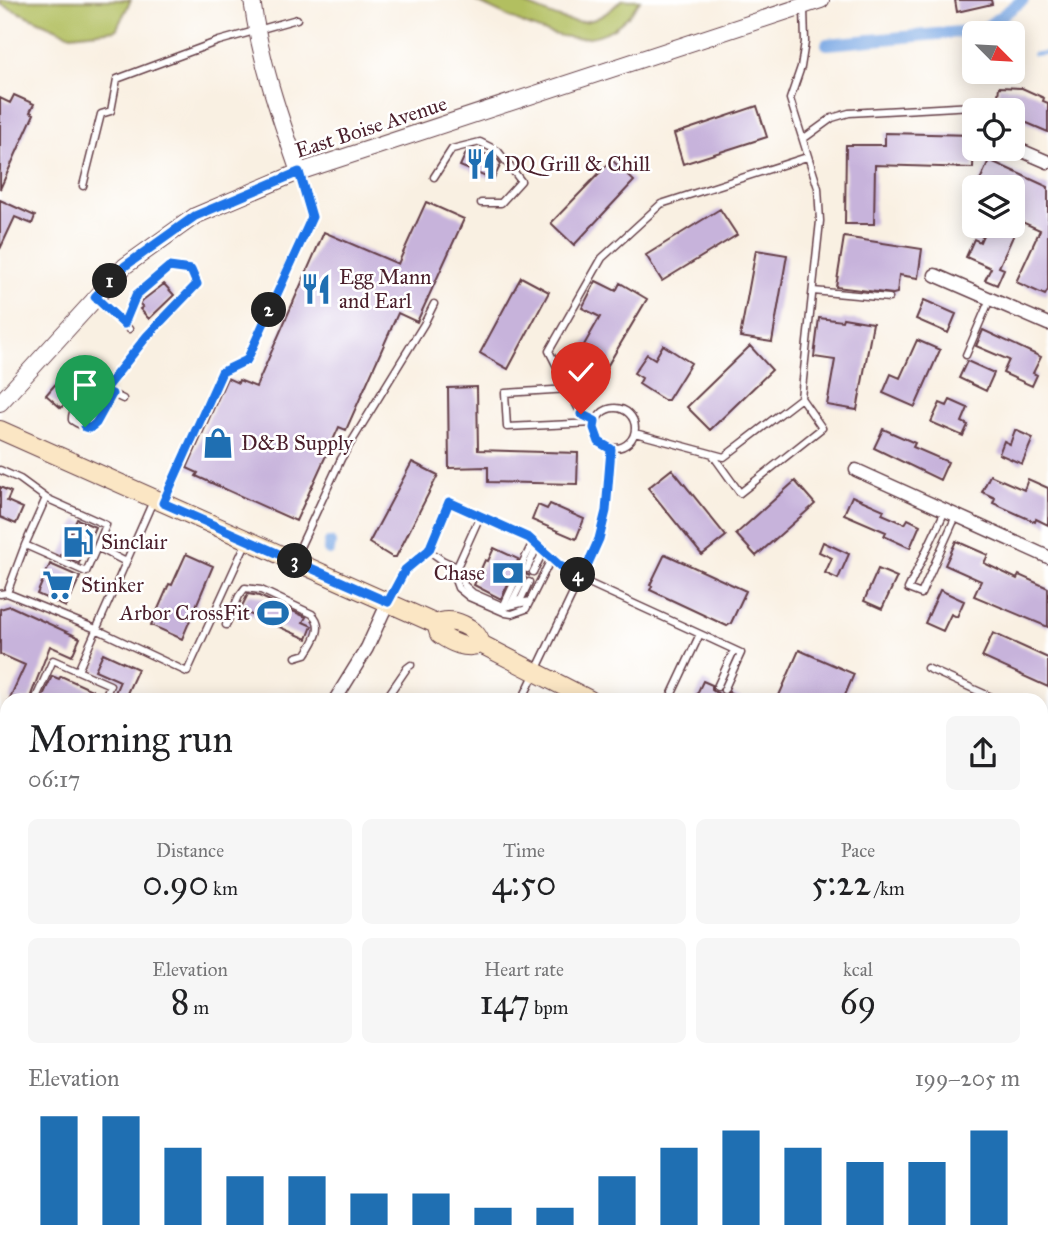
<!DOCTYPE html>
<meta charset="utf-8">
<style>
body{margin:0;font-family:"IM FELL Great Primer",serif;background:#f6f6f6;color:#202124;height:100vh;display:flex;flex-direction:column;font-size:26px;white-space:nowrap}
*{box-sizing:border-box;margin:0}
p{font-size:23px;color:#757577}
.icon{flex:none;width:38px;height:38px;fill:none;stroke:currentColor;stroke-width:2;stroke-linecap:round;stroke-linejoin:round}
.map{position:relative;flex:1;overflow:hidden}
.drawer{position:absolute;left:0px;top:693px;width:1048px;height:567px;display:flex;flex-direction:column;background:#fff;border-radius:21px 21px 0 0;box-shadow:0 4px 18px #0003}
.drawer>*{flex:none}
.needle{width:46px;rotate:114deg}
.controls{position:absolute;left:962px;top:21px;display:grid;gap:14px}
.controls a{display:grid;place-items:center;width:63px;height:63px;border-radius:10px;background:#fff;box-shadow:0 4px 18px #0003;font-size:35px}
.pin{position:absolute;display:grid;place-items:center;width:60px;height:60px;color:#fff;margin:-72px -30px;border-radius:50% 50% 50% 0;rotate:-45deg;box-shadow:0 0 7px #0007}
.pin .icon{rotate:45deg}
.km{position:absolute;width:35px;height:35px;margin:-18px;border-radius:50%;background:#222;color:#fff;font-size:19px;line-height:35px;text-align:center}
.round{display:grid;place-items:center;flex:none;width:74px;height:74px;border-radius:10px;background:#f6f6f6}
.summary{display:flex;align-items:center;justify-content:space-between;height:119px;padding:0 28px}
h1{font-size:38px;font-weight:600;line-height:52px}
.metrics{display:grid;grid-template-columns:repeat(3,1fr);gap:10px;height:119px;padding:7px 28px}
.metrics div{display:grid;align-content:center;border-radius:10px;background:#f6f6f6;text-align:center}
.metrics b{font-size:35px;font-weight:600}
.metrics small{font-size:19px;font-weight:400}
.metrics p{font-size:19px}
.chart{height:196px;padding:14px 28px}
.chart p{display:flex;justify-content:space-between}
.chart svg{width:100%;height:126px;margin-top:7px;stroke:#1f6fb2;stroke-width:6}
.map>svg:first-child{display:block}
</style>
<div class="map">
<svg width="1048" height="1260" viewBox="0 0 1048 1260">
<rect width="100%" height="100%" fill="#fff"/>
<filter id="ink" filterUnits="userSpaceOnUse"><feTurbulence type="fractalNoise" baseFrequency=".0143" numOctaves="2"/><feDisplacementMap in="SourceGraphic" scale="14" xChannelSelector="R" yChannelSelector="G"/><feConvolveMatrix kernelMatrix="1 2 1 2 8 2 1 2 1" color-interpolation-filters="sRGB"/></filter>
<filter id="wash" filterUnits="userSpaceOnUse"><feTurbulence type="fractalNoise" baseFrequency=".00686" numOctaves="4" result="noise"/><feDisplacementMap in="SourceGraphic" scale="28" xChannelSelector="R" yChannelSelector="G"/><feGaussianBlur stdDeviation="1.57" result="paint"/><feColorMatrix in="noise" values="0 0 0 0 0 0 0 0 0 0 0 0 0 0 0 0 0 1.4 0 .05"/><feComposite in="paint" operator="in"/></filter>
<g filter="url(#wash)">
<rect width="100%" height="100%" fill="#f9f0e2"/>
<path fill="#b2bf61" stroke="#7e6f46" stroke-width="2" d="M0,0h131l-15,30 -45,5 -71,-31z
M473,0c13,0 31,0 43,1 41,13 67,40 105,-1h19c-43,71 -112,25 -167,0z"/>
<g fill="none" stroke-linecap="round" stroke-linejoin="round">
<path stroke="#7ba9e4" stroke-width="3.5" d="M1034,54l14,-1"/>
<path stroke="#7ba9e4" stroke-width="12" d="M827,44l155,-14 41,-30
M329,550l1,-7
M0,1143l7,-21"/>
</g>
<g id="blocks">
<path fill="#c7b3db" d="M955,0h36l1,4 -35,8z
M999,87l23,1 22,10 -1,3 5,2v29l-35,-15 1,-11 -17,-1z
M14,95l20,9 -4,8 4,2 -34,75v-91l10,5z
M757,106l10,31 -84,27 -9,-30z
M885,133l89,2 -1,33 -98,-3 -1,59h-29l1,-79h39z
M474,149l24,11 3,4 -8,16 -33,-14 7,-15z
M612,160l22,21 -60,64 -23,-22z
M989,160l59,27v103l-3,5 -29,-13 24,-52 -20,-9 -21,46 5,2 -7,16 -12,-5 6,-12 -25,-11 8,-18 6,3 7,-16h7l19,8v-32l7,-15h-43z
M0,200l35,16 -3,8 -17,-7 -15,32z
M426,202l38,17 -47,103 -19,-9 -52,117 -7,-3 -43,94 -100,-45 2,-3 -11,-5 40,-90 11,5 1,-3 17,7 68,-155 74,32z
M720,209l17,26 -75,46 -16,-26z
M844,237l78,12 -4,29 -19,-3 -2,18 -4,1 -57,-7z
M756,250l31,5 -15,87 -32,-5z
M521,277l28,15 -41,77 -28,-16z
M596,281l20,10 4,-8 27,16 -45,76 -26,-16 24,-42 -18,-9z
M164,284l10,11 -25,24 -9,-10 3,-2 -4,-4z
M924,300l32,14 -8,19 -32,-14z
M819,318l23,3 1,-3 30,5 -16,87 -30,-5 8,-45 -21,-3z
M983,330l58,27 -8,16 4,2 -5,11 -29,-13 6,-13 -33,-14z
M917,340l23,10 -25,57 -32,-14 8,-19 9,4z
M663,345l28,18 -23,37h-4l-25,-16 3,-6 -8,-5 13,-19 8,5z
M750,346l22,24 -62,60 -23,-23z
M967,361l27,12 -8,18 -27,-13z
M72,365l15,13 -26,30 -15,-13z
M477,387l1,63 100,3 -1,31 -89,-2v-15l-39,1 -1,-80z
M950,400l18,8 -6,14 6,3 -5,11 -32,-14 9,-19 7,3z
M883,429l32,14 -2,4 35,15 -8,18 -66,-32z
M1015,430l18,8 -11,26 -23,-10 5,-13 6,3z
M412,462l26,13 -42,82h-4l-23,-14z
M672,469l54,67 -24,19 -54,-67z
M990,475l34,15 4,-11 20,9v37l-12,-6 -1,3 -42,-19 2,-5 -13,-6z
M795,481l20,23 -59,52 -20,-22z
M0,487l11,5 -4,9 16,7 -7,16 -16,-7z
M852,496l32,14 -2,4 23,10 3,-5 12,6 -10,23 -26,-12 2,-4 -42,-18z
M550,504l34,15 -8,20 -44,-19 6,-15 9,4z
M77,519l18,8 -16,36 -18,-8z
M956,541l32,14 -4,8 33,16 2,-4 29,13v39l-74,-31 7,-15 -36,-16z
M823,542l26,12 -11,25 -13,-6 7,-15 -13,-6z
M494,548l24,11 -2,10 14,7 -11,-4 -6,1 -12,26 -27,-14 11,-25 3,1z
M186,554l27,12 -31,73 -31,-14 18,-41 3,1z
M665,554l81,37 -15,32 -4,3 -77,-36 2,-4 -2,-1z
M50,564l30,13 -14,30 -29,-13z
M878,569l19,8 -15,32 -18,-8z
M940,590l24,11 -7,16 -6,-3 -8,17 -18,-8z
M248,594l11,2 47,21 -3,5 9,4 -5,13 -67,-29z
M10,606l70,32 -8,18 -22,-10 -21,54h-20l16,-35 -25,-11v-45z
M993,633l55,25v29l-66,-30z
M799,650l55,24 -11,26h-66z
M103,653l35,16 -14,31h-12l8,-19 -25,-11z
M52,676l7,3 2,-3 31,14 -4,10h-47z
M703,681l9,4v5l3,2 9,4 5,-4 17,8h-45l-6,-2z"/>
</g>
</g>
<g filter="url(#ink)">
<use href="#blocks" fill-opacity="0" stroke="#643e46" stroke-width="2"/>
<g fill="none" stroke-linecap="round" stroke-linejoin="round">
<defs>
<path id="service" d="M803,139l29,-21 17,-5 142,-8
M434,177l18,-28 28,-7 18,9 23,30 -20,22h-20
M83,186l18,-72 10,-3 6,-32 102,-38 78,-22
M813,291l76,7
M96,299l33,30
M966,355l24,-56
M569,389l-64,4 2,34 88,-4
M104,390l-10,-3c-9,9 -23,20 -22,33 25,18 30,-7 40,-26
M123,399l-19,-9 43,-54 50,-52 -6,-14 -22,-3 -33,28 -12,29
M595 428a20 20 0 1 1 40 0a20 20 0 1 1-40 0Z
M595,421l-14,-7 -32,-63 53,-93 59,-54 146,-47
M635,433l89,24 77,-59 19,-177 -2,-33 -28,-89 11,-32 4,-25 -1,-34
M712,454l28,39 82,-65 -21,-30
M0,470l20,9 26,19
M164,501l58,-129 25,-12 64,-143 -11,-43
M945,511l-37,78 13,5 35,-78
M97,547l9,-22 -60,-27 -21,47 61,27 11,-25 29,15
M428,550l14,10 15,7 23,-51
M294,560l47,-101 83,-135 10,-20
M449,563l9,25 11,9 37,16 6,1 14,-5 25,-50
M521,566l12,-24
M457,567l7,18 9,8 32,14 25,-6
M527,569l10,-22
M533,572l10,-20
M580,579l120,55 -31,66
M7,593l18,-48
M0,594l7,-1 89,36 91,43 60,-131
M389,600l16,-30 23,-20 20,-48 81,36 31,28 22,11
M515,603l6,-4 8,-17
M511,604l12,-24
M503,607l14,-30
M226,625l13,-29 6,-8 16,2 51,24c13,12 2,28 -6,40l-10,3
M700,634l41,19 -17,37
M927,668l71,32
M78,671l75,-170
M717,687l17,-37
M35,700l18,-40 57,25 -6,15
M385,700l22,-32 4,-3
M522,700l77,-161 7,-28 5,-62
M7,763l-5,10 5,2
M1041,868l7,3
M316,1260l5,-7
M342,1260l2,-7
M423,1260l3,-7"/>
<path id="minor" d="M1013,147l35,15
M935,275l113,49
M856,470l192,87
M335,700l32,-52 21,-46
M1041,1126l7,-2
M277,1253l9,7
M687,1253l10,7
M884,1253l10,7
M861,1260l4,-7"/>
<path id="tertiary" d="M252,0c8,60 27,115 47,172
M0,403l125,-137 70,-50 104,-44 522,-172"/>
<path id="secondary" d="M0,430l436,194c16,-8 41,3 45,20l109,56
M436,624l3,10c13,9 27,16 42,10
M1041,921h7
M1041,947l7,1
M476,1260l5,-7
M498,1260l5,-7"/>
</defs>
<use href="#service" stroke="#643e46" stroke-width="9"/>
<use href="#minor" stroke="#643e46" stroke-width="15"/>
<use href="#tertiary" stroke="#643e46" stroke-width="18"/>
<use href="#secondary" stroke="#643e46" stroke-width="20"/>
<use href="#service" stroke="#fff" stroke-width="6"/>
<use href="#minor" stroke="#fff" stroke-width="12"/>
<use href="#tertiary" stroke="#fff" stroke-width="16"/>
<use href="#secondary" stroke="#fbe6c4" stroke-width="18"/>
</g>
</g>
<g fill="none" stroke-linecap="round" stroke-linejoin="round" filter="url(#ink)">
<defs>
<path id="route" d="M85,427l5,1 6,-5 16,-29 -8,-4 43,-54 50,-52 -6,-14 -22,-3 -33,28 -12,29 -29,-27 30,-31 70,-50 104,-44 13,45 -65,143 -25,12 -59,131 225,99 17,-32 24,-20 20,-48 80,36 31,28 22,11 17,-38 7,-28 5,-62 -12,-7 -5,-14 1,-7 -14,-7"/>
</defs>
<use href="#route" stroke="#fff" stroke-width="14"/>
<use href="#route" stroke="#1a73e8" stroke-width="9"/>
</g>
<defs>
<symbol id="restaurant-bare" viewBox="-9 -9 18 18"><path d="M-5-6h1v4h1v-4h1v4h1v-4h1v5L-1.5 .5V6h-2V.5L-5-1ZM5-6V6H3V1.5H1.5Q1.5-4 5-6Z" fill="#1f6fb2" stroke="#fff" stroke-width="2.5" paint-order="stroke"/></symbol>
<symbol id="shop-bare" viewBox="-9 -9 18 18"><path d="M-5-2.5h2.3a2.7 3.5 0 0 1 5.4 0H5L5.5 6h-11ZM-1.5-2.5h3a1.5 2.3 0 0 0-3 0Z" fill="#1f6fb2" stroke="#fff" stroke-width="2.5" paint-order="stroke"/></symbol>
<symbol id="fuel-bare" viewBox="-9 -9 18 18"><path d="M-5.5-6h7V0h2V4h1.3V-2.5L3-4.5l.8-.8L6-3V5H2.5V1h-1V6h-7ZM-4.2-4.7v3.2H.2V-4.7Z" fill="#1f6fb2" stroke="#fff" stroke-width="2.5" paint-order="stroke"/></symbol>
<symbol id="bank-bare" viewBox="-9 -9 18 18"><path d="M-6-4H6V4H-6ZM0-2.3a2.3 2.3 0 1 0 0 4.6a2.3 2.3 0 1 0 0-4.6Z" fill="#1f6fb2" stroke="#fff" stroke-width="2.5" paint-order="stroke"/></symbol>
<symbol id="supermarket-bare" viewBox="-9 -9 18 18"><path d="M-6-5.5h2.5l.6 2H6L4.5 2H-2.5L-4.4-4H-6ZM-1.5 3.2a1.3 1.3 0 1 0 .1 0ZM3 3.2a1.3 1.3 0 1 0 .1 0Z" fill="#1f6fb2" stroke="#fff" stroke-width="2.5" paint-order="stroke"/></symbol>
<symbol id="stadium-bare" viewBox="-9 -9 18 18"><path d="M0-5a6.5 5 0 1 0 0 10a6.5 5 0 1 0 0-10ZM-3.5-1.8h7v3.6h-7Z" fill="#1f6fb2" stroke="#fff" stroke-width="2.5" paint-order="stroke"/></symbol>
</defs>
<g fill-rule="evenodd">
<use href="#restaurant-bare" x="459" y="142" width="44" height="44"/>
<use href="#restaurant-bare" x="294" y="267" width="44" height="44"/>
<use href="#shop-bare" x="196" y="421" width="44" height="44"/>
<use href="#fuel-bare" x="56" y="520" width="44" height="44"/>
<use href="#bank-bare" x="486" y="551" width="44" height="44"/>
<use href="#supermarket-bare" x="36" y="563" width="44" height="44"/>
<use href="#stadium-bare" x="251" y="591" width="44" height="44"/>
</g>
<g text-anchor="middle" stroke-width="5" stroke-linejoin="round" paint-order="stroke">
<g font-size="21" fill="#4a1f2b" stroke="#fff">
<text transform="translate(371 127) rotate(-18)" y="7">East Boise Avenue</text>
</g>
<g font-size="21" fill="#4a1f2b" stroke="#fff" text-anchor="start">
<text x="504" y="171">DQ Grill &amp; Chill</text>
<text x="339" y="284">Egg Mann<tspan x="339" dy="24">and Earl</tspan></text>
<text x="241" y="450">D&amp;B Supply</text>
<text x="101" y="549">Sinclair</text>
<text x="485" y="580" text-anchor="end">Chase</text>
<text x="81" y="592">Stinker</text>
<text x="250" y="620" text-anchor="end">Arbor CrossFit</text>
</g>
</g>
</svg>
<div class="controls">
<a><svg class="needle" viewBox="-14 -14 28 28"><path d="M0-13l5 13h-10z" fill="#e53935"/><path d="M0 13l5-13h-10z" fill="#757577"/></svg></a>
<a><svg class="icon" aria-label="locate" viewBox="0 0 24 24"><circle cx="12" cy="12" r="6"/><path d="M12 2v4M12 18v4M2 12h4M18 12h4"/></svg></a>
<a><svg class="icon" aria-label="layers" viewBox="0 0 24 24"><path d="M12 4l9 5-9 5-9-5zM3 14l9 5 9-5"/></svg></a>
</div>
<div class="pin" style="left:85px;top:427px;background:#1e9e55"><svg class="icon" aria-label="arrive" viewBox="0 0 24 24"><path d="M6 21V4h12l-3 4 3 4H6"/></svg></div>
<div class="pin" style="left:581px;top:414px;background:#d93025"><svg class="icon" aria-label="check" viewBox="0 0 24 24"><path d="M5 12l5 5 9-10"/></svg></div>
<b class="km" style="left:110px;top:281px">1</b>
<b class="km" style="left:269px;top:310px">2</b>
<b class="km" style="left:295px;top:561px">3</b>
<b class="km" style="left:578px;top:575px">4</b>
<section class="drawer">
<div class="summary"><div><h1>Morning run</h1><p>06:17</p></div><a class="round"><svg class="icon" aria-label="share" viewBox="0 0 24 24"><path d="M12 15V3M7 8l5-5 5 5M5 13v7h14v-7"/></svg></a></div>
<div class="metrics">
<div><p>Distance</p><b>0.90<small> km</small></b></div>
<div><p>Time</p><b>4:50</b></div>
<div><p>Pace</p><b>5:22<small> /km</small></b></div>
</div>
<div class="metrics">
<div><p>Elevation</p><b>8<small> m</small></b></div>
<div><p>Heart rate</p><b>147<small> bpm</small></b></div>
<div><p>kcal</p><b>69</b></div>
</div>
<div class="chart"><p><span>Elevation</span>199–205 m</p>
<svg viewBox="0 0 160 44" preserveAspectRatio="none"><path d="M5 44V6M15 44V6M25 44V17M35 44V27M45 44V27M55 44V33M65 44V33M75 44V38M85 44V38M95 44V27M105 44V17M115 44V11M125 44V17M135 44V22M145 44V22M155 44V11"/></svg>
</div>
</section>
</div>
